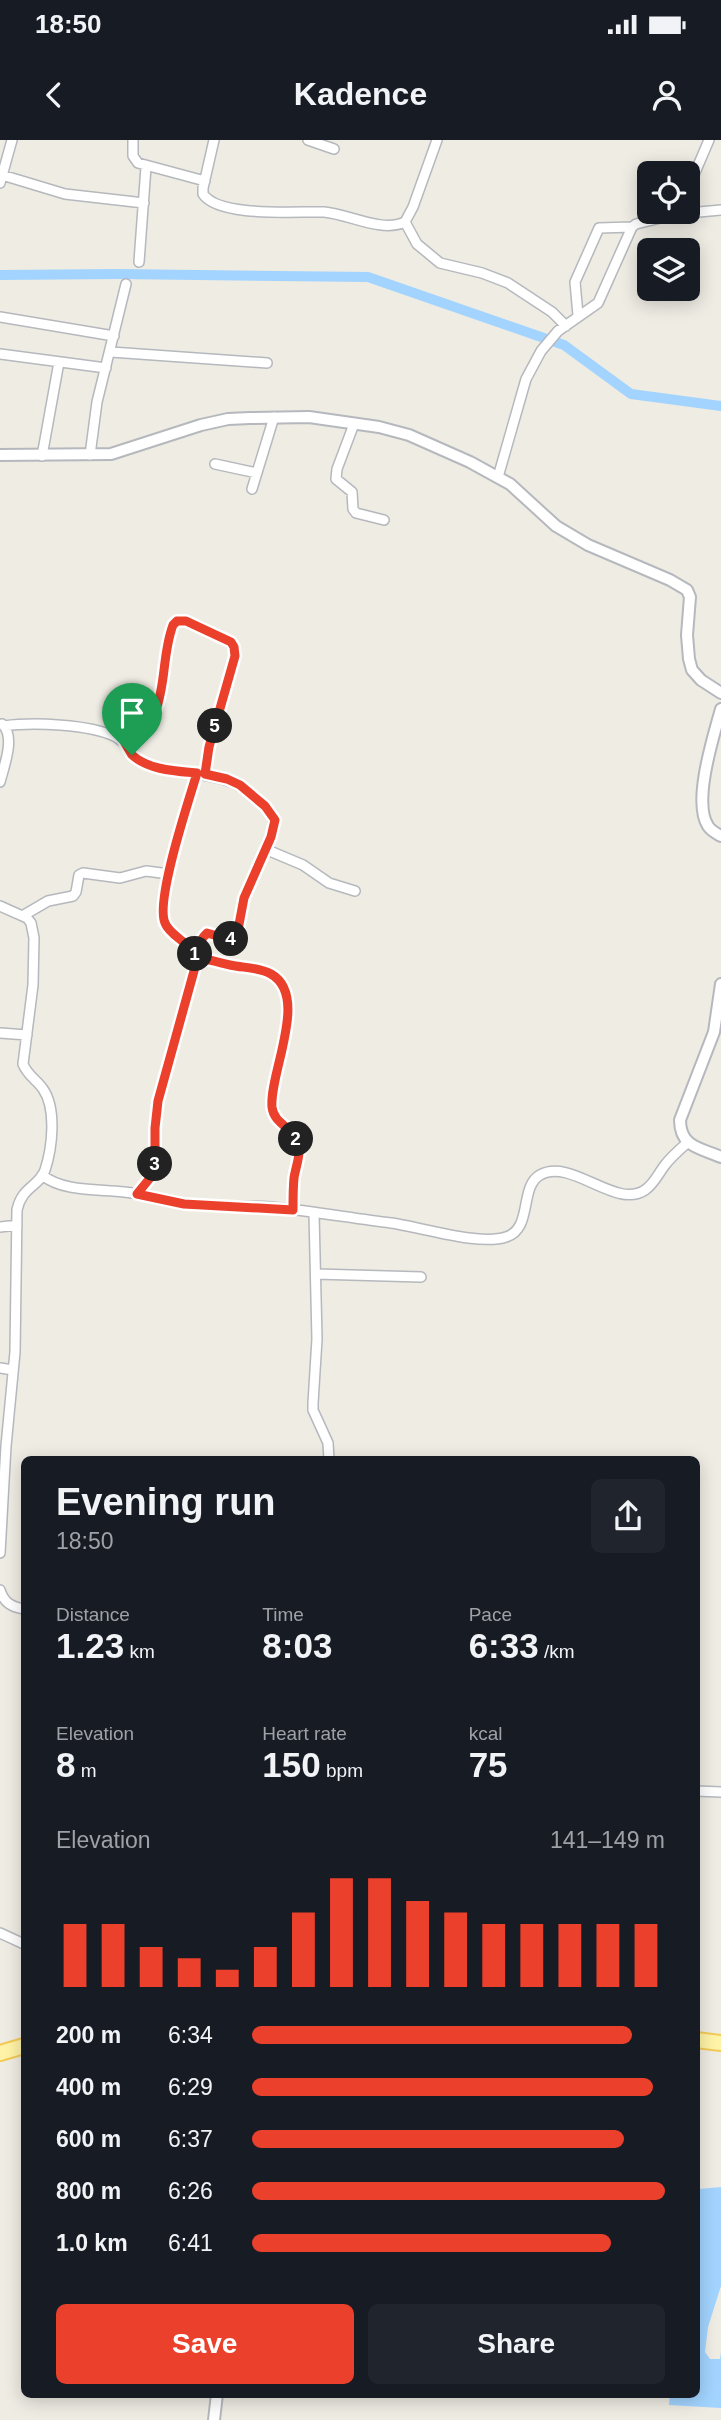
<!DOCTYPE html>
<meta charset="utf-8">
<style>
body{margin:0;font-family:Arial,sans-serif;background:#20242c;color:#f1f3f6;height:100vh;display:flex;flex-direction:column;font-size:26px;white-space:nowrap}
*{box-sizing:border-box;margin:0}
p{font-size:23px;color:#9ea1a6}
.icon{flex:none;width:38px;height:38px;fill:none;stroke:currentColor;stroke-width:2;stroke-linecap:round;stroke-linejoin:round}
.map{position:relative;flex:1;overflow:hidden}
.sheet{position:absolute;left:21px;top:1316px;width:679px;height:942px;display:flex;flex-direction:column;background:#171b24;border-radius:10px;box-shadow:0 4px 18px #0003}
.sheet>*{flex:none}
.fabs{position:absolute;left:637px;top:21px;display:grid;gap:14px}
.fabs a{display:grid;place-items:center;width:63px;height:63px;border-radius:10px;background:#171b24;box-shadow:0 4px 18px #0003;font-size:35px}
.pin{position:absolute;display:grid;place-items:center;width:60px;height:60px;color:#fff;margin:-72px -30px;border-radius:50% 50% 50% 0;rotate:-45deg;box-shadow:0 0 7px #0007}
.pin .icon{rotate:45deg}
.km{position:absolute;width:35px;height:35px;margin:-18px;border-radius:50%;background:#222;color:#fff;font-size:19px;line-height:35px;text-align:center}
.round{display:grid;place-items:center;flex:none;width:74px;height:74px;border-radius:10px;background:#20242c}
.headline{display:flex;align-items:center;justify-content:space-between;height:119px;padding:0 35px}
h1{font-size:38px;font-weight:700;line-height:52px}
.stats{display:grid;grid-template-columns:repeat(3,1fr);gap:10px;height:119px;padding:7px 35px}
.stats div{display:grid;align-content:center}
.stats b{font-size:35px;font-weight:700}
.stats small{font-size:19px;font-weight:400}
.stats p{font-size:19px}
.chart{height:196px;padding:14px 35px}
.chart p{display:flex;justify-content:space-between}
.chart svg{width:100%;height:126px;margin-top:7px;stroke:#eb402c;stroke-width:6}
.button{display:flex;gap:14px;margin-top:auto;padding:14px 35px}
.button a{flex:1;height:80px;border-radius:10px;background:#eb402c;color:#fff;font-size:28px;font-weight:700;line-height:80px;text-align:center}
.button a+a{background:#20242c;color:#f1f3f6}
ul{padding:0 35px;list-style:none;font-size:23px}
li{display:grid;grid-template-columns:112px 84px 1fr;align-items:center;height:52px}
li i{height:18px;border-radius:9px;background:#eb402c}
.status{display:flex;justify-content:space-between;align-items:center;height:49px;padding:0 35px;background:#171b24;direction:ltr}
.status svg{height:19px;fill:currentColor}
header{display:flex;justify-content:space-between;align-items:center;height:91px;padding:0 35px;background:#171b24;font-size:32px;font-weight:700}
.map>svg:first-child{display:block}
</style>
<div class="status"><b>18:50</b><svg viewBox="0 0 49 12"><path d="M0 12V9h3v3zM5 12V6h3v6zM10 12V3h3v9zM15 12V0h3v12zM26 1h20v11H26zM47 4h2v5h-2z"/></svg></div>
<header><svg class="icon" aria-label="back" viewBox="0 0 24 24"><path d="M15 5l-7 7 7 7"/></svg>Kadence<svg class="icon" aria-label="person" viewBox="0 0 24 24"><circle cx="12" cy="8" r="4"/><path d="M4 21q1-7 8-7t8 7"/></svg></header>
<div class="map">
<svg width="721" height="2280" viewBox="0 0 721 2280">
<rect width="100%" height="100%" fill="#eeece3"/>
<path fill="#a2d4ff" d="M721,2047v99l-13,41 -3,25 5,7h10l1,-7v56l-52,-3 1,-11h26l1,-199 2,-6z"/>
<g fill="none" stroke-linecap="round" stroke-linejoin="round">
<path stroke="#a2d4ff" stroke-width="10" d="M0,135l119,-1 249,3 196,68 67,49 90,12"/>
<defs>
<path id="minor" d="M133,0v16l5,7 67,18
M214,0l-11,48v6c16,24 95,17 121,18 25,2 57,21 81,10l8,-15 24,-67
M308,0l26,9
M2,35l63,19 79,9
M0,43l12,-43
M688,49l21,-49
M405,82l12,22 23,19 42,10 26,10 44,29 14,14
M139,122l7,-95
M578,175l-3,-33 24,-54 33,-1
M0,177l114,19
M111,212l156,11
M0,214l106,14
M354,284l-17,45 -1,10 16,13 1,17 3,4 28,7
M90,315l7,-53 29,-118
M42,316l17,-94
M215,324l42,9
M498,337l28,-98 15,-28 17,-20 40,-28 34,-76 4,-3 41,-10 44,-4
M252,349l22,-72
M4,586c28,-4 86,-2 112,11 13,7 16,22 31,27 53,18 84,0 125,50l2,14 -30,70 -7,37 -3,3 -27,-5 -6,7 -6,15
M125,603c45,-21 35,-73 46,-115l7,-7c10,-1 50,17 56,26l1,9 -26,91 -4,27
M0,642c4,-16 16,-46 2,-58
M265,709l38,16 26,18 26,8
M0,766l27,12 4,5 3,15 -1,47 -10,79c4,11 14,16 20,25 14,20 9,60 2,81 -6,17 -23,16 -28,40l-2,142 -9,94 -6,107
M24,775l24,-14 25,-5 3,-4 3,-17 4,-2 37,5 26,-7 23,3
M196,820l7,-1c9,1 18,4 27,6 13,3 29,2 41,9 39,22 -2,99 2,133 1,17 18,19 24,33 5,13 -2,25 -3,38 -1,10 -1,21 -1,32
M0,893l27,2
M42,1035c21,17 56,14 82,17 21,2 41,9 62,12 27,4 57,1 85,3 40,4 80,11 120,16 30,4 88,23 115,14 27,-8 13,-50 34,-62 31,-18 76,35 105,15 9,-6 13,-16 20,-25 6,-8 14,-15 22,-22
M137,1054l14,-16 4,-10v-40l3,-27 37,-136c2,-23 -28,-25 -31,-47 -5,-32 23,-112 33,-145
M314,1074l3,125 -4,64v7l15,33 1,17
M0,1087l17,-2
M316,1134l105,3
M0,1228l13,2
M0,1450c4,13 12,17 24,19
M696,1651l25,1
M0,1793l24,11"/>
<path id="tertiary" d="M0,315l111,-1 90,-29 27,-6 22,-1 59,-1 70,10 30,8 61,27 40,22 46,42 32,19 82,35 17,10 3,7 -3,38 2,24 3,11 9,10 20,13
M721,569c-7,26 -29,93 -13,117 3,5 8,7 13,10
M721,844l-7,48 -34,88c0,27 20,28 41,37
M214,2280l3,-26"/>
<path id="primary" d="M696,1900l25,3
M0,1913l24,-7"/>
</defs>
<use href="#minor" stroke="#b5b8bd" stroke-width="12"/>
<use href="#tertiary" stroke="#b5b8bd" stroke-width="14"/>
<use href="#primary" stroke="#f3cb57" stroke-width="18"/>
<use href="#minor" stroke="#fff" stroke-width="9"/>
<use href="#tertiary" stroke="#fff" stroke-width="10"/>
<use href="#primary" stroke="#fff3a7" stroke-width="14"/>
</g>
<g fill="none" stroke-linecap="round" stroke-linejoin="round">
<defs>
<path id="route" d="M132,615c17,15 43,16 65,18 -8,27 -42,128 -32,150 6,15 29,20 30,37l8,-1c9,1 18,4 27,6 13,3 29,2 41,9 39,22 -2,99 1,133 2,17 19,19 25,34 5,12 -1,24 -3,37 -1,10 -1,21 -1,32l-109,-6 -47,-10 13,-16 5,-10v-40l3,-27 36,-130c3,-14 2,-28 13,-38l21,6 6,-1 3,-3 7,-37 27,-61 4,-17 -10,-14 -25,-21 -13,-6 -22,-5 4,-27 26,-91 -1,-9 -3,-5 -45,-21h-9l-4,4c-16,42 0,95 -48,118l7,12"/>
</defs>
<use href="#route" stroke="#fff" stroke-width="14"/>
<use href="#route" stroke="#eb402c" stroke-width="9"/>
</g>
</svg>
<div class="fabs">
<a><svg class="icon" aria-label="locate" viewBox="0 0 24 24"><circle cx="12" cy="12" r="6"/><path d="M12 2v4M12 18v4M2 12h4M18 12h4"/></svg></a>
<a><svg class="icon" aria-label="layers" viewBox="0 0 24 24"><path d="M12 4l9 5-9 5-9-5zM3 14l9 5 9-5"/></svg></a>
</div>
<div class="pin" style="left:132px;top:615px;background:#1e9e55"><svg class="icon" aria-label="arrive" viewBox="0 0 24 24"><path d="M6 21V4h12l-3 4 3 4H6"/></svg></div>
<b class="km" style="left:195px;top:814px">1</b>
<b class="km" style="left:296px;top:999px">2</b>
<b class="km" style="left:155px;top:1024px">3</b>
<b class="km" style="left:231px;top:799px">4</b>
<b class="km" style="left:215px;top:586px">5</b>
<section class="sheet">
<div class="headline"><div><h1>Evening run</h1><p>18:50</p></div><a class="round"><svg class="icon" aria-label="share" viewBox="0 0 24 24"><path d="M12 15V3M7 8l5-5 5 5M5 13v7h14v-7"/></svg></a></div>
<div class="stats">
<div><p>Distance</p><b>1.23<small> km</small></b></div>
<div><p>Time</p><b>8:03</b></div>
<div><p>Pace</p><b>6:33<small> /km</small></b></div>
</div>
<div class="stats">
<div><p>Elevation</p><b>8<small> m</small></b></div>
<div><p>Heart rate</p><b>150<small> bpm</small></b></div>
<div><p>kcal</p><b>75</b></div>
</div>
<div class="chart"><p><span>Elevation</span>141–149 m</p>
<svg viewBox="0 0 160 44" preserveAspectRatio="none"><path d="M5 44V22M15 44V22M25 44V30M35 44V34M45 44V38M55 44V30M65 44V18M75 44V6M85 44V6M95 44V14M105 44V18M115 44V22M125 44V22M135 44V22M145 44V22M155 44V22"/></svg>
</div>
<ul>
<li><b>200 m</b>6:34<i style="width:92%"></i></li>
<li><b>400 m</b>6:29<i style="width:97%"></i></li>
<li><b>600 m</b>6:37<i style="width:90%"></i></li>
<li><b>800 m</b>6:26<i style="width:100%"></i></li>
<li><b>1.0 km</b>6:41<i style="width:87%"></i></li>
</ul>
<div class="button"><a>Save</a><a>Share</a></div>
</section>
</div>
